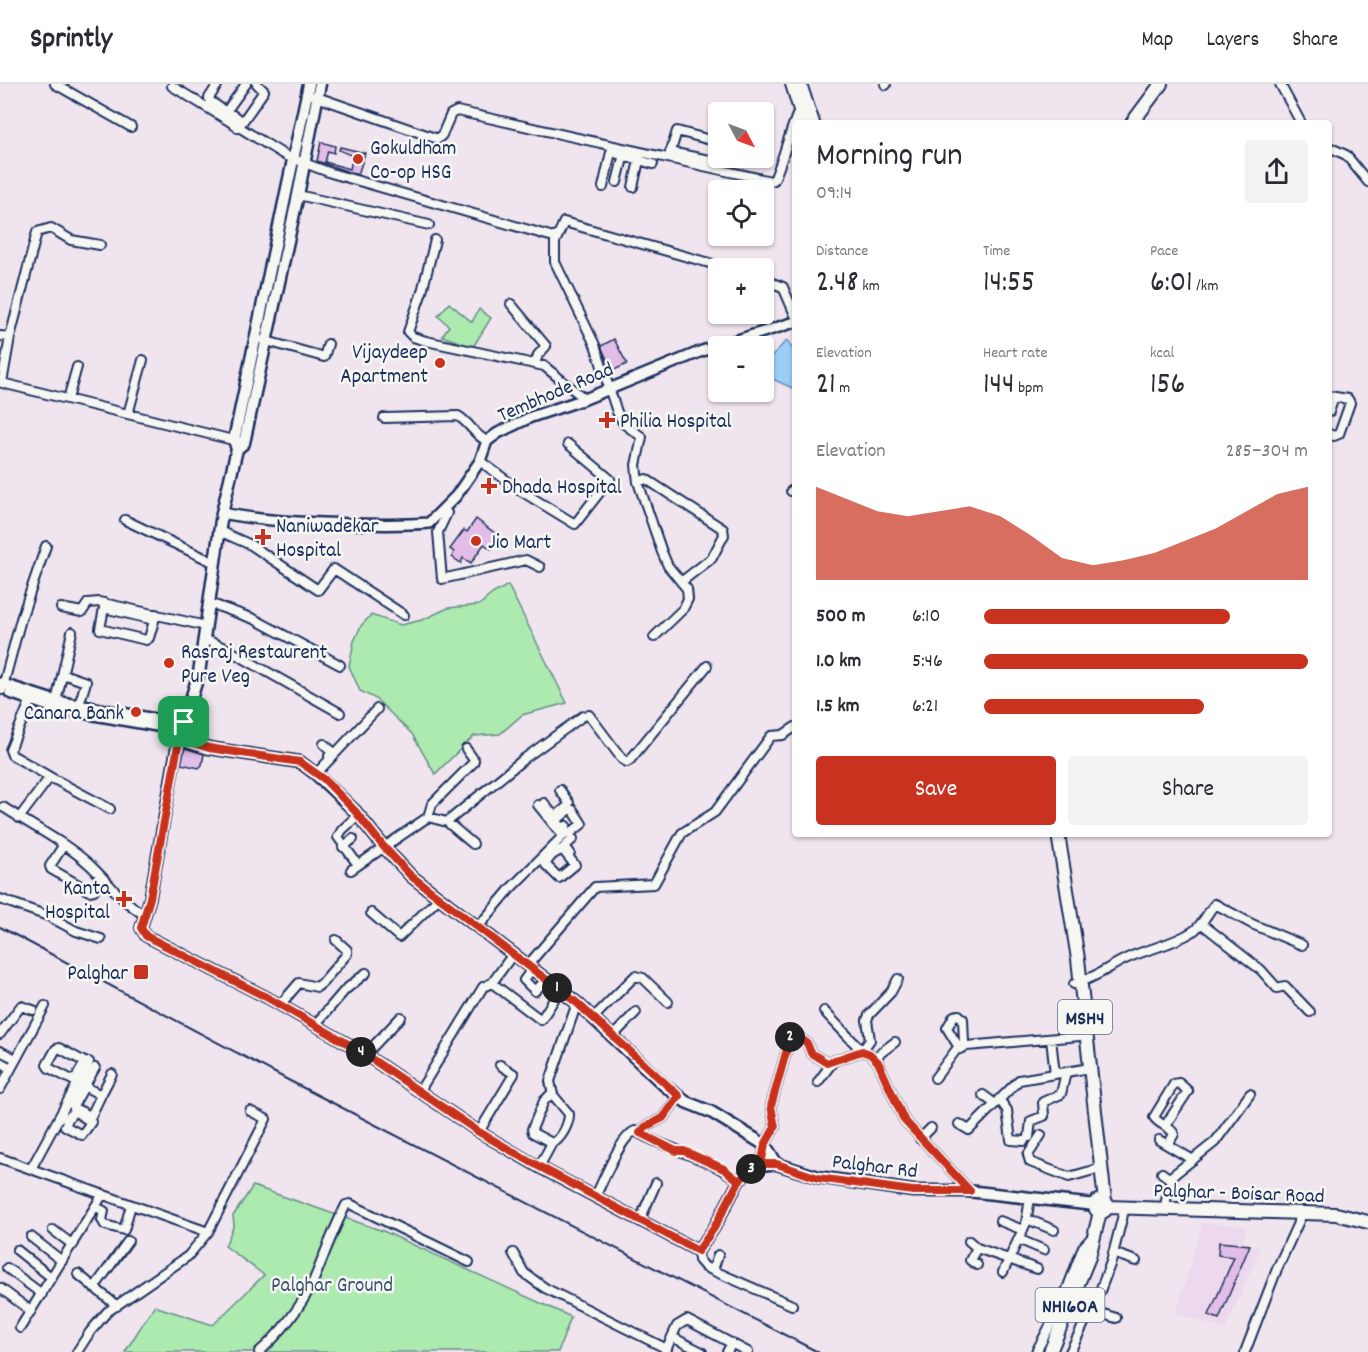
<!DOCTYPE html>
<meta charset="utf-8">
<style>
body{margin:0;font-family:Dekko,sans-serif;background:#f2f2f3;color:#2b2b33;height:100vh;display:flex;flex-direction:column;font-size:22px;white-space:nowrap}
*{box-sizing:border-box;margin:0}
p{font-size:20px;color:#7c7c81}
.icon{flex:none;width:33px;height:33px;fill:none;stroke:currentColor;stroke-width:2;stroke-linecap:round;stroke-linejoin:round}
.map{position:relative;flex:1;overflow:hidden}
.panel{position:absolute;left:792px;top:36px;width:540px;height:717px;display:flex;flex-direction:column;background:#fff;border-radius:6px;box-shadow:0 2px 4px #0004}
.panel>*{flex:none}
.needle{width:39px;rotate:131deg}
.buttons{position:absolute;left:708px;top:18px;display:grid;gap:12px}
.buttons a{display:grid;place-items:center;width:66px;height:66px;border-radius:6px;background:#fff;box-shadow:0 2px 4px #0004;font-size:30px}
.pin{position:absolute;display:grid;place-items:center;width:51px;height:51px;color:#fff;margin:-26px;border-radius:12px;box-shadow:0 3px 9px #0006}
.km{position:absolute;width:30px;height:30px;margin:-15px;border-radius:50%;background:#222;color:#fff;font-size:16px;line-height:30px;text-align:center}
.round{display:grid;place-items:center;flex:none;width:63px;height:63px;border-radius:6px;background:#f2f2f3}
.head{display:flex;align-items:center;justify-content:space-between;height:102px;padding:0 24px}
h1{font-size:33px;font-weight:600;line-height:45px}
.stats{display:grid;grid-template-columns:repeat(3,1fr);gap:9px;height:102px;padding:6px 24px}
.stats div{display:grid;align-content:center}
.stats b{font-size:30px;font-weight:600}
.stats small{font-size:16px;font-weight:400}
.stats p{font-size:16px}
.chart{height:168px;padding:12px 24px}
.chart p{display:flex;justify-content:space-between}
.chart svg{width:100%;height:108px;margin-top:6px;fill:#c8321e;opacity:.7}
.primary-button{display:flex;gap:12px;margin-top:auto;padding:12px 24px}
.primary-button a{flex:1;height:69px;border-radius:6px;background:#c8321e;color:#fff;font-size:24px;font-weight:600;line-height:69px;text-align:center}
.primary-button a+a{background:#f2f2f3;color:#2b2b33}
ul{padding:0 24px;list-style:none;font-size:20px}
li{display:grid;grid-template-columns:96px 72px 1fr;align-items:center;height:45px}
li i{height:15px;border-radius:8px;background:#c8321e}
header{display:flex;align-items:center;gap:36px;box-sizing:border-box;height:84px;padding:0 30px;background:#fff;border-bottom:2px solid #e1e1e2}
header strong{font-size:28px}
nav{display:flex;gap:33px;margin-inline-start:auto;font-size:21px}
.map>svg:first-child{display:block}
</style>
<header>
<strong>Sprintly</strong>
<nav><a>Map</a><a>Layers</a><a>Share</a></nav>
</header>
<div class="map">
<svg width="1368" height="1268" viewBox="0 0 1368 1268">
<rect width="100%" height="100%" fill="#f0e5ef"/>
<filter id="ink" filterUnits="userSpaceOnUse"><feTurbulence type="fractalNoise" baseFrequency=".0167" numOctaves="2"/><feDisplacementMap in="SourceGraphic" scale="12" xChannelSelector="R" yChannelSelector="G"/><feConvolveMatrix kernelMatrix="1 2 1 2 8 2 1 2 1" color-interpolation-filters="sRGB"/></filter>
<g filter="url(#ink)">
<path fill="#ecd9ed" d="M1202,1139l45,3 -5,18 19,3 -36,83 -49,-17z"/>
<path fill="#adeab0" stroke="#648c87" stroke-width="1.5" d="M449,219l23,19 7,-13 12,9 -18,29 -31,-11 7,-10 -11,-10z
M508,501l59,118 -45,12 -22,19 -26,2 -39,38 -23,-40 -36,-35 -16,-8 -11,-25 5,-25 7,-15 10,-11 30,10 21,-5 26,-12 31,-3 13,-11z
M253,1102l130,45 188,86 -13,35h-433l29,-46 59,19 51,-50 -39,-29 9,-21 -1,-9z"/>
<path fill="#99cef7" stroke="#678eba" stroke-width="1.5" d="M787,256l5,8 3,-1v37l-3,4 -28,-13c0,-13 15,-26 23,-35z"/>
<path fill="#e1bde7" stroke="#1b2f5e" stroke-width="1.5" d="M321,58l14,4 -1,7 -6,-2 -3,11 25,7 3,-13 -14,-6 1,-3 25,6 -7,22 -41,-14z
M614,255l13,25 -15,7 -11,-25z
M476,435l24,18 -9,12 -7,-5 -13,19 -8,-5 -2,5 -9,-6 2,-5 -4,-3 14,-19 3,2z
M185,664l19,6 -2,11 -3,3 -18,-4z
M1219,1158l31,3 -31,74 -10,-4 25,-58 -16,-2z"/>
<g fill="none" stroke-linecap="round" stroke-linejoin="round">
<defs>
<path id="minor" d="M55,0l76,43
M218,0l-9,14 1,3 13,9
M885,0l1,1
M1280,0l21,39
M172,2l114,70 45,17 226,65
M314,12l124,43 4,-4 9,-21 6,-3 314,70 3,-1c10,-23 15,-47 25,-70
M242,37l-14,-9v-3l18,-25
M238,44l26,-37 -7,-7
M1329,63l17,8 22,27
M670,68l39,8
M669,73l8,-26 37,10
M617,98l8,-32
M603,103l8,-35 42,12
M633,103l7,-31
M298,111l131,30
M435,156l-13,52 -14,40 5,5 13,4 118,25 41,33
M764,196l19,7 12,28
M511,220l35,42 -8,9 -3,9
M0,252l10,1 -8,46 235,58
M10,253l27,-105 14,-4 20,12 29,5
M263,256l61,17 4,-13
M1329,312l19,3 2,4 -11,31 -5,2 -5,-2
M68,315l9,-32
M1329,328l5,-15
M128,330l15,-54
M384,334l74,-2c12,7 16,19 29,25
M480,377l41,30 54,33 35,-45 -42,-35
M638,398l8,-3 77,50 1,6 -12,23 -31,24
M791,407l4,-2
M444,426l3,3 -9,19 4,47 84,-19 14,7
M125,436l90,43
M219,447l32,14 67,45 16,-21 70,46
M105,519l-5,26 46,11 3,-2 7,-24
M209,519l45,16 86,46
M61,524l21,4 6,-9 11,-1 107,24
M104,524l50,12
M654,553l29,-28 5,-10 -1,-10 -19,-23 -6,-14 -24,-70 -2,-17 6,-28 -18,-13 -7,-12 -22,-67 -40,-83v-20l9,-20 163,46
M204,555l23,10 113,64
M63,590l23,8 -8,26
M2,606l19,-71 25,-73
M55,622l17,-74
M324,660l8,7 -3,5
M316,690l61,-65
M50,693l60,32
M544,719l6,8 -3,3
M3,723c29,19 62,35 87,58 18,17 32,37 55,50
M550,727l6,5 12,-10 1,-3 -9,-13
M428,733l4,-13 41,-41 1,-3 -8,-11
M19,734l31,-41 -38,-22 -2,-5 22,-53
M447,738l78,-64 58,-42 6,-1 33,44 5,3 3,-2 77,-94
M560,742l-3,-6 13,-11 3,1 9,14 -13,10 -7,-5 4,-3
M63,762l-13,20 1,3 38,22 5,-1 7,-13
M343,763l10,-8
M548,767l4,4 -7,9 14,14 16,-13 -13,-16 -10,6
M570,769l-5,-7 8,-7
M358,781l-20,-28 4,-7 16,-15
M351,786l77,-53 19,5 26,22
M0,815l48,17 28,15 25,8
M371,829l28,24 41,-40
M1202,840l59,46 16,18 8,-2 25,26
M478,843l33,-39 52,-52 -25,-31
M527,882l68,-79 59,-3 28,-51 33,-21 56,-76 12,-1 12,-8
M532,885l-8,11 11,11 11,-11
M492,899l49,37 19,-30
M1074,900c25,-7 36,-19 58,-28 20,-8 41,-12 60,-24 11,-7 15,-19 23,-28l37,20 50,21
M280,921l19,-22 18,4 5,-4 25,-29v-4l-11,-10
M824,927l38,40 8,-11 -3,-20 2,-5 22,-23 7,-13
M593,934l42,-42 8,2 25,24
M315,941l30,-35 21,-17
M0,950l21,-28 12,4
M612,953l24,-25
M1051,955l4,35
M960,961l4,-2 -1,-24 -4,-4 -5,1 -7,12 13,21
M0,967l16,8
M364,972l37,-39
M874,974l21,-16
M0,978l11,6
M95,984l-22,38 1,2 17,8 10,-21
M935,994l21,-28 11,-4 113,-10
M74,997l10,-17 -1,-3 -24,-13 -3,1 -9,16 2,3 52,27 11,-21
M818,998l14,-19
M0,1005l45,-83
M419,1008l64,-105 9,-4 21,-29
M552,1009l-8,8 -12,28 1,4 19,10c9,-3 17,-19 17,-29l-16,-19 -3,-14 27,-78
M983,1011l12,9
M999,1015l8,11 4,30 13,1
M61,1031l7,4 -3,7 17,9 9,-13 -17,-11 -6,8
M959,1040l10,6 50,-50 65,-11
M1165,1042l23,-35 -9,-8 -5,1 -20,33c5,8 16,9 20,17l-6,11
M479,1048l35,-58 -14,-9
M640,1049l5,-6 18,-9 16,-22
M1041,1051l-13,20 2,7 39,15 25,-7
M1029,1053l2,-16 13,-5 -1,-14 18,-8 5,-22
M920,1055l11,-11
M1159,1056l34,20
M0,1074l208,74 58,-113 -16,-8
M761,1080l4,-19 10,-18 -4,-21 19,-68 6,-3 11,8 4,10 16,10 35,-12 8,3 8,8 26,58 66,71
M32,1083l57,-105
M539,1083l13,-24
M1162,1089l8,6
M595,1113c8,-15 25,-60 40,-66 34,20 72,25 104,50
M96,1123l8,4 -2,9 3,5 19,5 7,-25
M1164,1125l8,-33 43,-34 35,-48
M1027,1135l27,11
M640,1136l16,-37
M1000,1137l23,9
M53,1146l20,15
M31,1153l31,24
M1018,1155l26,11
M969,1157l8,7 60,21
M977,1164l-7,12 7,5
M17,1166l35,28
M698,1167l1,9 6,7 87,38
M513,1169l11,20 21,15 122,61
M1113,1169l23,8
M7,1184l35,26
M713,1186l5,-15
M1003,1188l23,-49 4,-25
M78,1190l39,32
M0,1204l31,23
M94,1204l34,-47
M1091,1226l25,8
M20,1244l83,-134
M672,1253l30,15
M77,1268l13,-20 17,-20 81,-56 20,-24
M259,1268c21,-18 42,-45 54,-70 11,-26 20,-52 33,-77l4,-1 119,58
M665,1268l12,-26 10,-6 61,32
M727,1268l5,-9
M1036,1268l25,-47 22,-58 10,-11
M1070,1268l30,-61 11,-29 14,-55
M1245,1268l32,-83 26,-57"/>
<path id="tertiary" d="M222,429c34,7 66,9 101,10 35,1 71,3 106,0l27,-27 24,-35 7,-20 11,-8 33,-16 54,-18 117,-48 93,-29
M0,599l56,18 121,22
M10,609l44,15 120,21
M179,651l-29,163 -9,30 5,8 122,62 89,51 122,83 60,35 159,84 16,-23 25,-47 15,-15 23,-2"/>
<path id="secondary" d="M237,365l-3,-9 75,-356
M174 644a7 7 0 1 1 14 0a7 7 0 1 1-14 0Z
M184,638l15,-49 23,-160 15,-64 7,-6 54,-248 22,-111
M179,651l5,5 25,8 91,14 16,12 39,37 28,35 28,30 166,127 87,82 22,17 25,10 54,33 12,19 41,13 95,14h54l128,14"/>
<path id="primary" d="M792,0l12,39
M800,0l13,39
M1132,39l29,-39
M1058,750l20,125 27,242
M1107,1123l229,7 32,8"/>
<path id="trunk" d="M1095 1122a6 6 0 1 1 12 0a6 6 0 1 1-12 0Z
M1050,1268l39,-95 11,-45"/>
</defs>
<use href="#minor" stroke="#1b2f5e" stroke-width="12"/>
<use href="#tertiary" stroke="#1b2f5e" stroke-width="14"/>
<use href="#secondary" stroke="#1b2f5e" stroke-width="15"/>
<use href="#primary" stroke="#1b2f5e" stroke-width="16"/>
<use href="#trunk" stroke="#1b2f5e" stroke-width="16"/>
<use href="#minor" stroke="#f6f6f2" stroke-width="8"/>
<use href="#tertiary" stroke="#f6f6f2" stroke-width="9"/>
<use href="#secondary" stroke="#f6f6f2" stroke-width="10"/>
<use href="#primary" stroke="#f6f6f2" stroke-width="12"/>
<use href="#trunk" stroke="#f6f6f2" stroke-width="12"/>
<path stroke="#1b2f5e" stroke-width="2" d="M0,843l290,154 528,271"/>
</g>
</g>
<g fill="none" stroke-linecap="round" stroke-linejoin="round" filter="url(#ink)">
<defs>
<path id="route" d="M184,638l4,3v7l-8,3 4,5 25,8 91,14 24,17 31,32 28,35 28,30 166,127 102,93 -16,22 -18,9 -5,6 36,18h8l40,18 15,12 15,-15 7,-2 4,-19 10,-18 -4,-21 19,-68 6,-3 11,8 4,10 16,10 35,-12 8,3 8,8 26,58 66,71h-57l-95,-13 -41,-14h-16l-7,2 -15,15 -25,47 -16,23 -158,-84 -61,-35 -122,-83 -89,-51 -122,-62 -5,-8 9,-30 30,-163 -4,-2 -1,-8 9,-3"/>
</defs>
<use href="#route" stroke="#fff" stroke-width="12"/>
<use href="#route" stroke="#c8321e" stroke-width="8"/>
</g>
<g fill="#c8321e" stroke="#f6f6f2" stroke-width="2">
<circle cx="358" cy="75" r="6"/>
<circle cx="440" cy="279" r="6"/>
<path d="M604 327h6v6h6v6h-6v6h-6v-6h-6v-6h6z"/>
<path d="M486 393h6v6h6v6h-6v6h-6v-6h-6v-6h6z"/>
<path d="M260 444h6v6h6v6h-6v6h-6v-6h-6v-6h6z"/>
<circle cx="476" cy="457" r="6"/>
<circle cx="169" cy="579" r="6"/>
<circle cx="136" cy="628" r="6"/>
<path d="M121 806h6v6h6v6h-6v6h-6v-6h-6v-6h6z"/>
<rect x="133" y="880" width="16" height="16" rx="3"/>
</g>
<g text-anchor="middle" stroke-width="5" stroke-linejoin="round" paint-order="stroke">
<g fill="#f6f6f2" stroke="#5d6b8a" stroke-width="1.5">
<rect x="1058" y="916" width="54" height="34" rx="4.5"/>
<rect x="1035.5" y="1204" width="69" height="34" rx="4.5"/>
</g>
<g font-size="20" font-weight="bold" fill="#1b2f5e">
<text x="1085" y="940">MSH4</text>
<text x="1070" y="1228">NH160A</text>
</g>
<g font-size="21" fill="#1b2f5e" stroke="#f6f6f2" text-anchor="start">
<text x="370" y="70">Gokuldham<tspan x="370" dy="24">Co-op HSG</tspan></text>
<text x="428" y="274" text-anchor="end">Vijaydeep<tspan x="428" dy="24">Apartment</tspan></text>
<text x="620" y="343">Philia Hospital</text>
<text x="502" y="409">Dhada Hospital</text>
<text x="276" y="448">Naniwadekar<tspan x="276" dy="24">Hospital</tspan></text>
<text x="488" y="464">Jio Mart</text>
<text x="181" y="574">Rasraj Restaurent<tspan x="181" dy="24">Pure Veg</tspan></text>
<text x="124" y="635" text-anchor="end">Canara Bank</text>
<text x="110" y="810" text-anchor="end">Kanta<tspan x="110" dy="24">Hospital</tspan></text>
<text x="128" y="895" text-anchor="end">Palghar</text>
</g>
<g font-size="21" fill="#1b2f5e" stroke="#f6f6f2">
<text transform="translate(555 307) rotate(-23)" y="7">Tembhode Road</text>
<text transform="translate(875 1081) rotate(7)" y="7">Palghar Rd</text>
<text transform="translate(1239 1108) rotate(2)" y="7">Palghar - Boisar Road</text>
</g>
<g font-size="21" fill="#38546e" stroke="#f6f6f2">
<text x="332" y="1207">Palghar Ground</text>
</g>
</g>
</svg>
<div class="buttons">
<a><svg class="needle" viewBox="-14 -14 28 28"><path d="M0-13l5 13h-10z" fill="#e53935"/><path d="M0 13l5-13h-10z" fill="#7c7c81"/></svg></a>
<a><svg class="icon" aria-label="locate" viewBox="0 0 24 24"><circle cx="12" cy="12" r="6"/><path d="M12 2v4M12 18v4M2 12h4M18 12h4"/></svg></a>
<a>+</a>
<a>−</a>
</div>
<div class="pin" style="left:184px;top:638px;background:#1e9e55"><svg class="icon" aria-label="arrive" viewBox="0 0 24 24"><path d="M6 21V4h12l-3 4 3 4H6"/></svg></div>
<b class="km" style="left:557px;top:904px">1</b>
<b class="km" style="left:790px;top:953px">2</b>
<b class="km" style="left:751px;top:1085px">3</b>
<b class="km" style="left:361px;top:968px">4</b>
<section class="panel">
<div class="head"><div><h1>Morning run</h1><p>09:14</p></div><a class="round"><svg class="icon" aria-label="share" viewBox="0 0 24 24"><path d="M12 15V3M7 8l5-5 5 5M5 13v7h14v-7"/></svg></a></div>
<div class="stats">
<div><p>Distance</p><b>2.48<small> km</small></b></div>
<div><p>Time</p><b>14:55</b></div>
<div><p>Pace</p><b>6:01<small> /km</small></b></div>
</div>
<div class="stats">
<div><p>Elevation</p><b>21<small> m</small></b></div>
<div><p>Heart rate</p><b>144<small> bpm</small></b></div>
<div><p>kcal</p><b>156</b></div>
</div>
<div class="chart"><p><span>Elevation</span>285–304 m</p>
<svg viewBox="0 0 160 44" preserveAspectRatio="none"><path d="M0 44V6L10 11L20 16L30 18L40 16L50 14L60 18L70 26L80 35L90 38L100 36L110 33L120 28L130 23L140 16L150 9L160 6V44z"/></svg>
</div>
<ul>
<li><b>500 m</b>6:10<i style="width:76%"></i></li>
<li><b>1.0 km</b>5:46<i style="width:100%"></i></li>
<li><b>1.5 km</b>6:21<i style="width:68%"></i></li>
</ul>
<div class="primary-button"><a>Save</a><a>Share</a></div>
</section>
</div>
